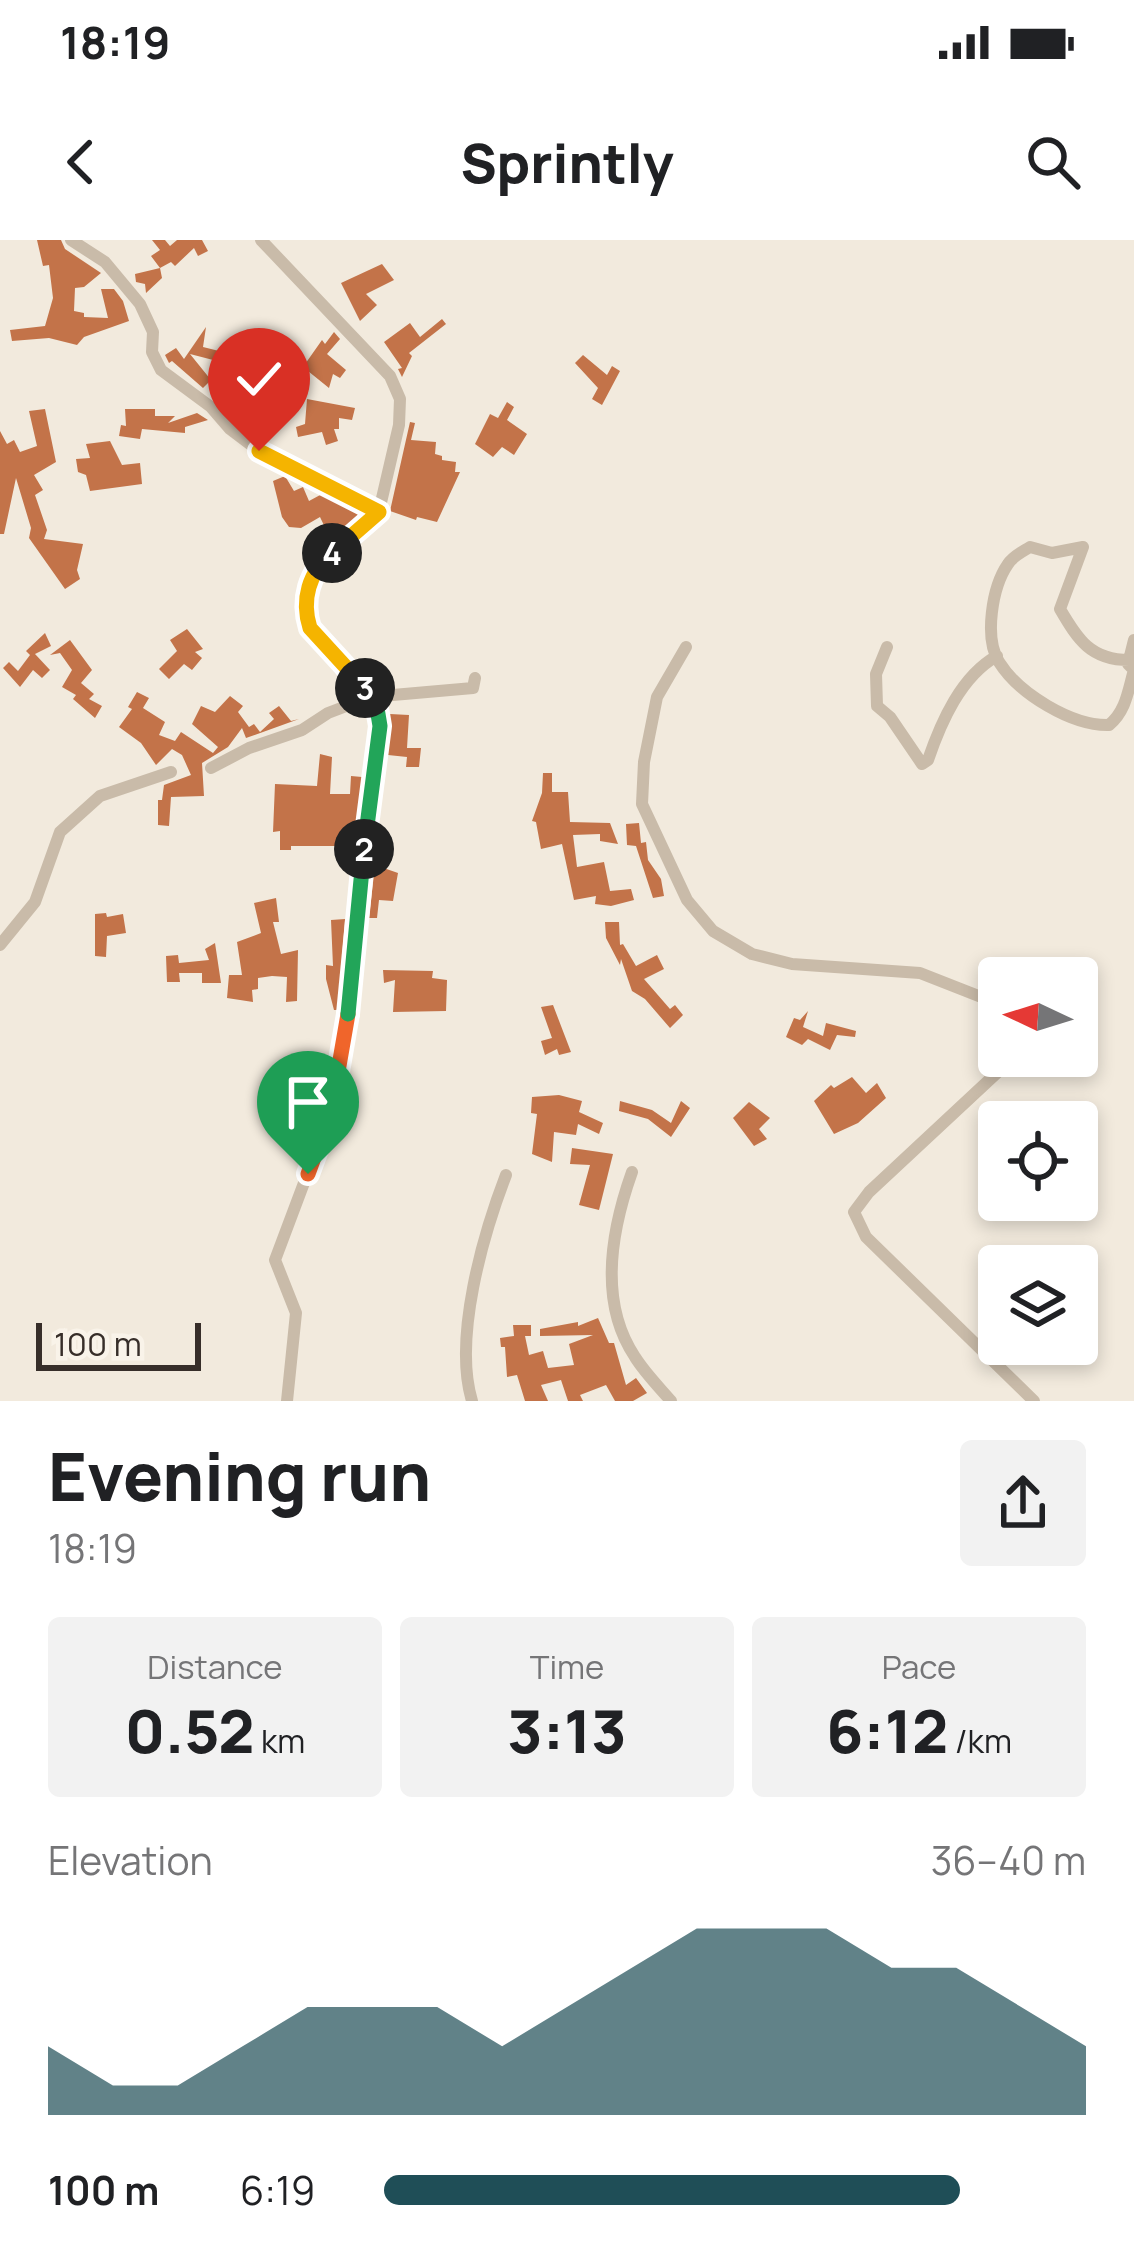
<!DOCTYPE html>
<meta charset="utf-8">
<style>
body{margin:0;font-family:Manrope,sans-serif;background:#f2f2f2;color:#202124;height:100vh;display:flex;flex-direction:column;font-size:45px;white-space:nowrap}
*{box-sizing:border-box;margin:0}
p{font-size:39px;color:#757577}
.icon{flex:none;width:66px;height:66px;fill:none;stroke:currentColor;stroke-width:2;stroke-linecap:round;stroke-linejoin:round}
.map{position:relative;height:1161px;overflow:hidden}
.drawer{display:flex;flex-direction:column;background:#fff;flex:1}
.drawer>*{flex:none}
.needle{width:78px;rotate:274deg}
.controls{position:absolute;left:978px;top:717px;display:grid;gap:24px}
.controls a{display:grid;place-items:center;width:120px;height:120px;border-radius:12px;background:#fff;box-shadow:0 6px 18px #0003;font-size:60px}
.scale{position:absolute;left:36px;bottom:30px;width:165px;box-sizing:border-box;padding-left:12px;border:6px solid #372e29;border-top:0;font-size:33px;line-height:42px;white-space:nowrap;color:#372e29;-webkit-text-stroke:9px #f9f3e9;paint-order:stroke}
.pin{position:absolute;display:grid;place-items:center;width:102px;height:102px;color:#fff;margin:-123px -51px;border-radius:50% 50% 50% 0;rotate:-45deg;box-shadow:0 0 12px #0007}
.pin .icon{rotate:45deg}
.km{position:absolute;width:60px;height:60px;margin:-30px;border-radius:50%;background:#222;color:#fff;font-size:33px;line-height:60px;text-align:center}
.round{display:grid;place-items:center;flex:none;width:126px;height:126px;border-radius:12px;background:#f2f2f2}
.summary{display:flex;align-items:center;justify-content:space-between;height:204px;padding:0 48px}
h1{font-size:66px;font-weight:800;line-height:90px}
.stats{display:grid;grid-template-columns:repeat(3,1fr);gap:18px;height:204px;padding:12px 48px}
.stats div{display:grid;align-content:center;border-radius:12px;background:#f2f2f2;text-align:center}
.stats b{font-size:60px;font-weight:800}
.stats small{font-size:33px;font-weight:400}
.stats p{font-size:33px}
.chart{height:336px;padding:24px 48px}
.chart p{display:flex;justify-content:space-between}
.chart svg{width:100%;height:216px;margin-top:12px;fill:#1f4e57;opacity:.7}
ul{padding:0 48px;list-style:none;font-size:39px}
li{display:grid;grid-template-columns:192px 144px 1fr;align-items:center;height:90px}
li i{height:30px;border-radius:15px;background:#1f4e57}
.status{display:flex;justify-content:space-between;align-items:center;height:84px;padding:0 60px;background:#fff;direction:ltr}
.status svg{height:33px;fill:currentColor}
header{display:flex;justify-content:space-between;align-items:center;height:156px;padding:0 48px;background:#fff;font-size:54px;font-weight:800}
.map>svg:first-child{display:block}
</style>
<div class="status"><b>18:19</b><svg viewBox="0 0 49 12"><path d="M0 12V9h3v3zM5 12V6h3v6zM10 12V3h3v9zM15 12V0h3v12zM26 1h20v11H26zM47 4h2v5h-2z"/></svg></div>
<header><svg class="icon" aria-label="back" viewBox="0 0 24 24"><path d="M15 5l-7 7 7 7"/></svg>Sprintly<svg class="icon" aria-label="search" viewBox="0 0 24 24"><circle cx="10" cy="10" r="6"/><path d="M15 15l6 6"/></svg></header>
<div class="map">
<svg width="1134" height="1161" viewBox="0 0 1134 1161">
<rect width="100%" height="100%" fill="#f2eadd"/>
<path fill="#c37349" d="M37,0h24l4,9 36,24 -17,14 -9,1 -1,23 10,2v4l24,1 -7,-29h13l9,12 6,20 -45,16 -7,8 -28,-7 -37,3 -2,-11 35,-4 8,-28 -4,-33 -6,1z
M152,0h13l5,6 7,-6h25l6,11 -10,5 -4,-8 -19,18 -4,-4 -11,6 2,10 -16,15 -1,-9 -9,-2 -1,-8 25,-6 -9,-12 9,-6z
M382,24l12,16 -28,14 11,11 -17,16 -19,-38z
M442,79l4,5 -37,29 3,3 -10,21 -4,-8 4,-1 -18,-26 26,-19 10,14z
M206,87l-3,20 16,4 -2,10 -27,-7 21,26 -8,8 -31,-27 -3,2 -4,-8 11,-7 8,11z
M334,92l6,7 -13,15 19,16 -6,8 -7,-4 -4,14 -26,-21 19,-27 3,4z
M583,115l24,20 5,-9 8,5 -18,34 -10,-6 6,-11 -23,-25z
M307,159l48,9 -3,12 -13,-2v11h-5l4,12 -12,4 -4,-13 -24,5 -2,-10 9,-3z
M507,162l7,5 -7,13 20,14 -13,21 -12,-8 -9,10 -18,-13 15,-30 8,4z
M45,169l11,53 -22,13 9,15 -8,5 12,35 -3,9 39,5 -6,26 3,9 -15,10 -36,-51 2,-10 -15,-50 -12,56h-4v-103l7,13 7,-4 6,12 17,-6 -8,-35z
M125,169h30v7h20l-7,7 29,-10 11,7 -23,7v6l-43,-4 -2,10 -21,-3 2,-11 5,1z
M410,182l5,1 -4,17 25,2 -1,12 7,2v4l14,2 -1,10h5l-23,50 -20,-5 -1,3 -26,-9z
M110,201l12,24 18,-2 2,21 -52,7 -4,-16 -8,-3 -2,-13 14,-1 -4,-14z
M285,236l9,15 9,-4 6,14 13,-7 39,20 -31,24 -10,-21 -19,11 -12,-1 -7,-10 -9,-36z
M187,389l16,20 -8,3 7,6 -10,12 -8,-6 -15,15 -10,-10 18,-18 -7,-11z
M45,393l6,13 -16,8 15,16 -8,8 -9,-8 -13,17 -17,-19 6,-6 9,9 12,-16 -4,-4z
M70,400l22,30 -11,13 13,11 -5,5 13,7 -7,12 -22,-19 3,-4 -14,-8 10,-17 -12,-17 -10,2z
M137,452l12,6 -6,10 22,14 -6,13 16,6 6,-9 32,21 5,-6 -26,-23 9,-18 14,6 15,-16 13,10 -5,6 11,15 5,-3 6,8 14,-13 -5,-6 10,-7 12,15 8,-2 -53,19 -4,-10 -14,19 -26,16 2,33 -33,1 -2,29 -11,-1v-25h4l2,-15 27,-10 -9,-20 -10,-6 -16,16 -15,-22 -22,-16 13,-18 -4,-2z
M390,474l19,1 -2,33h14l-2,19h-13l1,-10 -19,-2z
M320,514l12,3 -2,37h20l1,-18 11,1 -9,79 -10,-1v-9h-52v4h-11v-19l-7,1 2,-48 42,2z
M543,533h9v19h16l2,30 40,1 8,21 -18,-3v-7l-27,1 4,32 27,-5 6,29 21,-2 3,11 -23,6 -16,-2 1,-8 -22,4 -12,-56 -21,5 -5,-27 -4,-1 10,-28z
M639,583l2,20 5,-1 2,18 13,19 3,17 -11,2 -17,-52 -9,-1 -1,-21z
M375,625l23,8 -5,28 -14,-1 -2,18h-8z
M276,658l3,24h-6l8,32 17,-4 -1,51 -11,1 1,-25 -15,-1 -14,2v11l-6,1 1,12 -26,-4 2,-23h13l-5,-33 24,-9 -7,-30z
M106,673l1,4 16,-3 3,19 -19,3 -1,21 -11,-1v-42z
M345,679l-7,91h-4l-8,-31v-14l7,1 -2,-46z
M605,682h14l1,23 3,-1 13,22 21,-11 7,14 -20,10 26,30 5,-4 8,10 -13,13 -25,-29 -13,-8 -11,-32 -1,6 -14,-27z
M215,703l6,40h-19v-10h-23l1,9h-13l-1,-26 12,-1 1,8 30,-3 -4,-11z
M383,730l50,1 -1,7 15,2 -1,31 -53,1 2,-32 -11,3z
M553,765l18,47 -12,3 -2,-6 -12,6 -4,-14 11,-3 -11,-31z
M808,771l-5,16 20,9 3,-13 30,8 -1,6 -18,-2 -7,15 -22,-11 -6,6 -16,-8 8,-19 6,2z
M852,837l14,16 11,-10 9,15 -28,25 -24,11 -20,-33 17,-16 3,3z
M559,855l23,6 -3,11 24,11 -4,11 -21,-10 -2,11 -22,-3 -2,30 -20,-8 5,-40 -6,-1 1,-16z
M620,861l32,9 19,13 10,-22 9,7 -19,29 -23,-18 -29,-8z
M749,862l21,16 -11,11 8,10 -13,7 -21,-28z
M572,908l41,6 -14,56 -20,-5 11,-40 -20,-1z
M598,1078l11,25h5l12,42 10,-7 11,15 -14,8h-18l-9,-16 -26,10 3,6h-15l-7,-21 -20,5 7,16h-23l-8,-26 -10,2 -2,-30h-4l-1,-9 14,-2 -1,-11h18v11h-6l4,19 14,-4 5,17 26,-3 -5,-21 24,-9 -53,1v-7l38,-7v4z"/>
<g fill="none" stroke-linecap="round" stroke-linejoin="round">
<path stroke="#c9bba9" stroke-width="12" d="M71,0l34,22 35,42 13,28 -1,20 9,18 50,37 19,22 29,22 120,60
M261,0l129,136 10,23 -1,26 -20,86 -64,60 -8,31 4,27c26,28 63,57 69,97l-34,305 -15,80 -56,149 21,53 -9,88
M686,407l-29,50 -13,65 -2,42 45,96 26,31 39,23 40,10 128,9 79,31
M887,407l-11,27 1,32 13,11 32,47 6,-4c13,-38 33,-84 69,-104
M1129,420c-38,0 -51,-20 -69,-51l23,-62 -31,6 -22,-6c-8,5 -17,9 -22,17 -16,23 -24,74 -9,98 20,32 73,64 110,63 17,-14 19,-34 25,-55l-6,-6 6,-24
M211,528l38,-20 53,-18 26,-17 42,-16 103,-9 2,-10
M0,705l35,-43 25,-70 40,-36 71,-24
M1015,816l-146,136 -15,20 12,25 168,164
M632,932c-21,59 -34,130 3,185 10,16 24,30 36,44
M472,1161c-19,-63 11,-166 34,-226"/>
</g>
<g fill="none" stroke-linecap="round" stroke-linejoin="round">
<defs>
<path id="split-1" d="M308,934l23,-62 17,-98"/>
<path id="split-2" d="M348,774l16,-165"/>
<path id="split-3" d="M364,609l16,-123 -3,-18 -12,-20"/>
<path id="split-4" d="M332,313c-23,19 -31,47 -22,75l55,60"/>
<path id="split-5" d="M259,211l120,61 -47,41"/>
</defs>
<use href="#split-1" stroke="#fff" stroke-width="24"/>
<use href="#split-2" stroke="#fff" stroke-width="24"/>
<use href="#split-3" stroke="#fff" stroke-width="24"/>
<use href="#split-4" stroke="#fff" stroke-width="24"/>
<use href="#split-5" stroke="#fff" stroke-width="24"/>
<use href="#split-1" stroke="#f0652b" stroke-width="15"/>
<use href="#split-2" stroke="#22a559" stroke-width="15"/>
<use href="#split-3" stroke="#22a559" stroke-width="15"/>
<use href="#split-4" stroke="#f5b400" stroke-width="15"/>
<use href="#split-5" stroke="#f5b400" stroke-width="15"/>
</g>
</svg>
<div class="controls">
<a><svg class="needle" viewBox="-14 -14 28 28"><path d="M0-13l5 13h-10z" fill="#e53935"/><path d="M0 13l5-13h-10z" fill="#757577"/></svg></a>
<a><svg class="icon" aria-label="locate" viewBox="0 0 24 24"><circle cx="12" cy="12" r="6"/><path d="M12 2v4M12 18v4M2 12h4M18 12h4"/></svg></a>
<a><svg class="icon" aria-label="layers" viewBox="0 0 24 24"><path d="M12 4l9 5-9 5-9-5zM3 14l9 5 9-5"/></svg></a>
</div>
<div class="scale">100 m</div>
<div class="pin" style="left:308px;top:934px;background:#1e9e55"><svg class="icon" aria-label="arrive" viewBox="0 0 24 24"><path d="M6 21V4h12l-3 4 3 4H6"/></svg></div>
<div class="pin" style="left:259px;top:211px;background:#d93025"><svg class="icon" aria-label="check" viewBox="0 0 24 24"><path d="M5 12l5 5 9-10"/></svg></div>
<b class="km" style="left:364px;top:609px">2</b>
<b class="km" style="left:365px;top:448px">3</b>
<b class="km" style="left:332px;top:313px">4</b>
</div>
<section class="drawer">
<div class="summary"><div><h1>Evening run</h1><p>18:19</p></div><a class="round"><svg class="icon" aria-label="share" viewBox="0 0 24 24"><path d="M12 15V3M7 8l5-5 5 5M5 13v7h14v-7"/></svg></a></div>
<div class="stats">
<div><p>Distance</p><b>0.52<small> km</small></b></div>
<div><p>Time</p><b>3:13</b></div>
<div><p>Pace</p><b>6:12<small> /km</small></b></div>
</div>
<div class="chart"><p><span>Elevation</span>36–40 m</p>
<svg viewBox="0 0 160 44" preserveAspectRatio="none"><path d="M0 44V30L10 38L20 38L30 30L40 22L50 22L60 22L70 30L80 22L90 14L100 6L110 6L120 6L130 14L140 14L150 22L160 30V44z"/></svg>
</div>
<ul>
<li><b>100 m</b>6:19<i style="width:82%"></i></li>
</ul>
</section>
